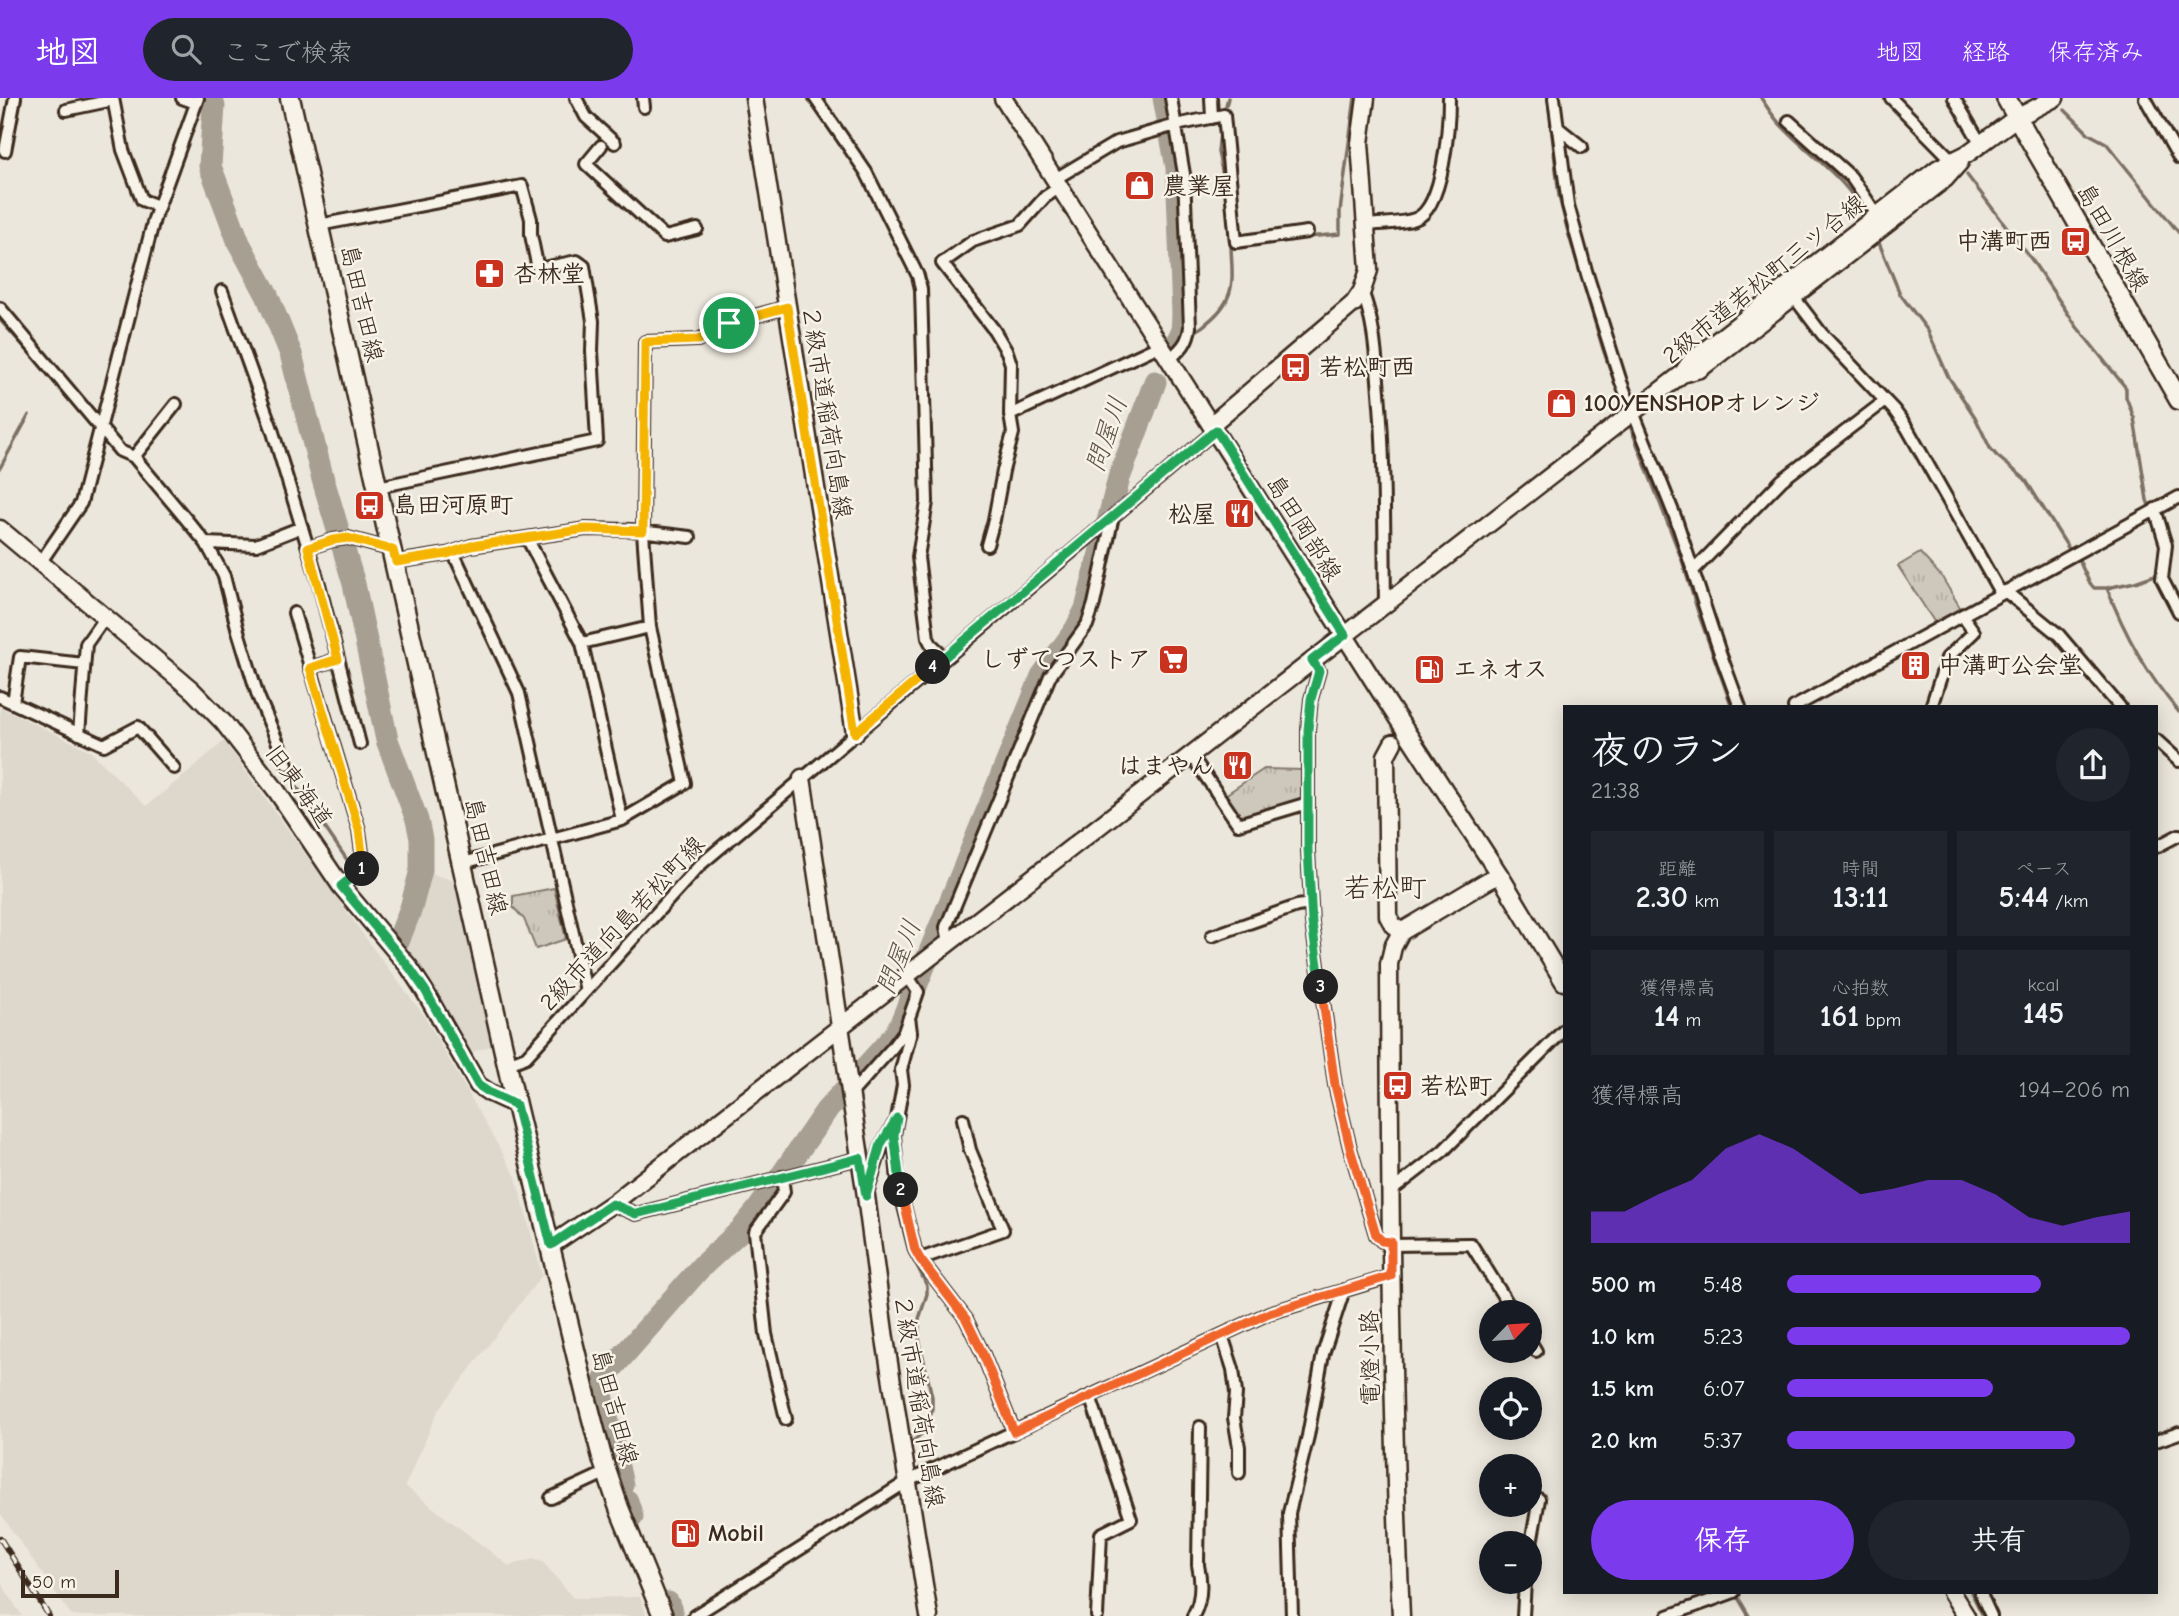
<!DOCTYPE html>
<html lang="ja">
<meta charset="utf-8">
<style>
body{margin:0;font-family:"Comic Neue","Klee One",sans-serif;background:#20242c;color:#f1f3f6;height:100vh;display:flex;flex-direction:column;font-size:26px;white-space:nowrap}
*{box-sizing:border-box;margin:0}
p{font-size:23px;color:#9ea1a6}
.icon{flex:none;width:38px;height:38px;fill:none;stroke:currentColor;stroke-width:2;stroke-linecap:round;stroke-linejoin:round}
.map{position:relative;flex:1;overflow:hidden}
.details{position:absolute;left:1563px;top:607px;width:595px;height:889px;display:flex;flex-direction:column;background:#171b24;border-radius:0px;box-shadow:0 4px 18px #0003}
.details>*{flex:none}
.needle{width:46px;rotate:65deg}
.controls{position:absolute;left:1479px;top:1202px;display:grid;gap:14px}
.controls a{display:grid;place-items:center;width:63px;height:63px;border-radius:50%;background:#171b24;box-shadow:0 4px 18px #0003;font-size:35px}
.scale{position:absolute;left:21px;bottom:18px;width:98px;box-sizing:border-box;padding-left:7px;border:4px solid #3b2a1e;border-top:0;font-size:19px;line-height:24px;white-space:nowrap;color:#3b2a1e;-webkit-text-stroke:5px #f7f3e8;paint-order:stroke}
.pin{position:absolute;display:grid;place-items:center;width:60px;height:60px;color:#fff;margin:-30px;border:4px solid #fff;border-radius:50%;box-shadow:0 2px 7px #0007}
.km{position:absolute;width:35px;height:35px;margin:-18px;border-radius:50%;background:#222;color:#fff;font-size:19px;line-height:35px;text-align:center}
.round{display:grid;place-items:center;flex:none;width:74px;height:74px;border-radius:37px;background:#20242c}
.summary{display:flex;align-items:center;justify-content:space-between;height:119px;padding:0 28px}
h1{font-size:38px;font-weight:600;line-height:52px}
.stats{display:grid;grid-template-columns:repeat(3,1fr);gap:10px;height:119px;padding:7px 28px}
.stats div{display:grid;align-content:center;border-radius:0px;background:#20242c;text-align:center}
.stats b{font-size:30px;font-weight:600}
.stats small{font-size:19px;font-weight:400}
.stats p{font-size:19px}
.chart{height:196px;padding:14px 28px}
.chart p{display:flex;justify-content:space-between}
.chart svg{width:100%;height:126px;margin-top:7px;fill:#7c3aed;opacity:.7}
.button{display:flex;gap:14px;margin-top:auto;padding:14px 28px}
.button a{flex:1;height:80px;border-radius:42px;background:#7c3aed;color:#fff;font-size:28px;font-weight:600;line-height:80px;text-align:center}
.button a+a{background:#20242c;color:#f1f3f6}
ul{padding:0 28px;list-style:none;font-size:23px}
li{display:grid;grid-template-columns:112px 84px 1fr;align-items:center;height:52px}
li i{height:18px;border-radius:9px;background:#7c3aed}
header{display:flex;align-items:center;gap:42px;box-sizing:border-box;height:98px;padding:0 35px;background:#7c3aed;color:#fff}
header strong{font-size:33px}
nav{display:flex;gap:38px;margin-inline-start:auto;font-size:24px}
.search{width:490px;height:63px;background:#20242c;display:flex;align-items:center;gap:18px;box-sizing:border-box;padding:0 24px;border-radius:38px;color:#9ea1a6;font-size:26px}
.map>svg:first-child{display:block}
</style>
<header>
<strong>地図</strong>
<div class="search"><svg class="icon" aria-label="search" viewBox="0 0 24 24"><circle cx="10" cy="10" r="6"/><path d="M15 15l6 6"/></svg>ここで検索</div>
<nav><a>地図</a><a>経路</a><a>保存済み</a></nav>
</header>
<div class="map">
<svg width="2179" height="1518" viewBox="0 0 2179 1518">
<defs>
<pattern id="park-tufts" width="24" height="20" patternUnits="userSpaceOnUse" patternTransform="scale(1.75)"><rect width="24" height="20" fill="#cec8bc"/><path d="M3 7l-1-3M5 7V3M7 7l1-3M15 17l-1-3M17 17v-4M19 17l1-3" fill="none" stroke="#b2aca1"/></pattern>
</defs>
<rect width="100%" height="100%" fill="#ece7dc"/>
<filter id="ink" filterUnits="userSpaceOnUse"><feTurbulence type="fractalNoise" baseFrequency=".0143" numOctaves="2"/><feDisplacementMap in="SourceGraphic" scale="14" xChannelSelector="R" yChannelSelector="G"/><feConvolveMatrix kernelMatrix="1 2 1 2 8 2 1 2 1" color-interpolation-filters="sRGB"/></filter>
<g filter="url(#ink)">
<path fill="#ddd7cc" d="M0,609l89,43 57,56 35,-28 43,-37 154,214 45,59 93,163 26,98 -104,136 -33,75 104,80 24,-7 10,3 30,36 67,-1 7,19h-575l-72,-103z
M429,775l25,8 39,164 -24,8 -39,-70 -27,-39z
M0,1483l22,35h-22z"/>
<path fill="url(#park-tufts)" stroke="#84796d" stroke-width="2" d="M1920,455l22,24 19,32 -26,14 -37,-57z
M1264,671l39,1 -2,31 -54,17 -11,-4 -11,-19z
M554,790l12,51 -30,10 -12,-30 -11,-12v-11z"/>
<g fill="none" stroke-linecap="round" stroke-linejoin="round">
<path stroke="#7c7064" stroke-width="3.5" d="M1548,0l11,98 9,36 35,117 22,63
M1761,0c6,9 12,19 20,27 31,33 65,51 86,94
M2065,12l24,24 17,9 73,90
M1224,15l4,-15
M1221,26l-3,28 8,36
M1967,77l65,85 45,67 49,61v9l8,21 13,82 4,11
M1227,108l3,38
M1307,139l33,-3v-23l15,-113
M1877,140l23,56 28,37 20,45 27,41 15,31 7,8 28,23 44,70 10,11 10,22 5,6h13c17,45 41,88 72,124
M0,222l48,53
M1192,236c12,-8 31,-23 36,-37 7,-15 3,-36 3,-52h2
M1177,244l8,-5
M1629,325l53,137 17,55 33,92
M122,359l11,7c28,33 63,66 82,106 7,16 9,34 14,51 10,38 22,76 39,111
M0,370l29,-53
M2107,490l28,-6 23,-8v-4
M283,667l5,9 64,93
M907,1348l18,-15 7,-21v-13l-13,-58v-20l8,-25v-8l-16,-33
M1971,1494l12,24
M1736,1496l13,22"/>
<path stroke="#a89f93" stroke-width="23" d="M1164,0l13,70 6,146 -1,18 -5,10
M214,8l-4,60 29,77 28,52 24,59 31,122 32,108 33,156 30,80 4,19v31l-10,38 -12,31
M622,1387l-21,-95 6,-16 94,-107 40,-37 18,-22 67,-97 68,-75 7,-13 141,-347 34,-47 10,-20 33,-131 36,-96
M627,1403l5,16
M668,1505l4,11"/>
<defs>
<path id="street" d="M113,0l10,52 19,50 16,6
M182,0l14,5
M576,0l10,19 29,26
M643,0l1,9
M815,0l51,74 52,104 3,13 6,213 -9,55 10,81 3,6 14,13
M1211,0l1,20
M1554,0l14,107 19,69 34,108 55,137 43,131 21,57
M1891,0l62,63
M1954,0l27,46
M2145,0l34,60
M66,12l47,-10
M1789,23l62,56 27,39
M1557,29l25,20
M601,48l-15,18 79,73 32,-8
M5,53l10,-53
M1055,81l62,-37 59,-17 48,-10 12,127 71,-10
M319,127l203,-39 9,33v16l7,34 39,-8 7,5 9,55 -1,30 5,90 -219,46
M1367,127c15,-2 34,-1 48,-6 29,-10 34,-95 34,-121
M222,193l50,138 47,155 41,160
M1362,193c13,33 14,67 17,101 6,71 5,141 6,212
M1790,194l32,42 72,76 13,18 94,166
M0,210l120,143 14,6 72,86 50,2 46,-18
M1170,261c11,-10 18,-16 20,-32l-6,-153 -13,-76
M1010,317l151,-70
M134,359l42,-53
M2155,411l11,36 -4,34 17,33
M527,440l55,105 40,177
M206,445l18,33 14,55 20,65 29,68
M987,447l7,-25 9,-49 10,-38 -3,-18 1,-51 -4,-12 -13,-22 -52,-67 31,-22 47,-16 25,-28 15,-10
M308,450l25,-8 15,-2 45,12
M453,454l66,141 67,298
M395,464l52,-8 24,-8 115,-17 45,1 59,7
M40,465l41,-60 73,-284 44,-121
M1693,473l89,-91 103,-79
M2005,493l54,44 61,72
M294,515l65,217 5,38 -23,18
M582,545l68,-16
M1312,562l7,11 -8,28 -3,31v120l4,73 23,162 15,63 26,87 6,6 9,1
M310,570l28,-9
M0,599l104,48 34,-18 36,41
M13,605l7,-46 64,7
M1794,609l385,-210
M1931,609l16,-49 27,-26 -12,-17
M79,636l7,-90 19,-27
M2156,642l23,21
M1191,657l47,69 70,-21
M2156,749l23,-12
M463,765l159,-43 63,-37 -35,-156 -7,-95 2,-190 53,-2 15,-7 16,-10 58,-16
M1212,838l85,-30 14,-2
M949,844l-3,-15 104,-251 37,-51 7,-21 19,-88
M909,919l2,15 -10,38 2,15 -9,50 4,47 17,68 5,9 46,60 17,35 31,78
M508,966l18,-7 174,-192 516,-435
M850,997l42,-47 12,-16 14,-40 -11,-17
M782,1079l2,15 -29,40 11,102 20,85
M868,1092l14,-45 12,-21
M1390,1094l53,-41 121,-121
M612,1106l24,10 224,-56
M1391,1147l80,-1 42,68
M920,1161l83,-29 -33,-80 -7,-31
M1222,1237l11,34 3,24 -2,25 5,29v26
M1530,1243l6,10
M1090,1298l41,123 -30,15 -4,82
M2156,1343l23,-8
M551,1400l56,-26
M1530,1451l9,-50
M1980,1494l11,24
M694,1518l214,-135 361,-168 123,-37
M1193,1518c9,-16 9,-33 5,-51l2,-138
M1292,1518l-3,-103 19,-77 15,-82 21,-64
M1523,1518l2,-34
M1668,1518l66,-24"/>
<path id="secondary" d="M754,0l101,635
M1003,0l382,601 114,175 65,108
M1682,276l18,-5 245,-190 15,-17
M1212,326l142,-121 8,-12 7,-21 -9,-127 6,-45
M0,431l192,161 32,33 52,67 65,96 68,81 15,23 54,95 12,8 26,12
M1393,645l-7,13 2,160 5,9 8,7
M802,680l64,418 18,136 45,284
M551,1147l61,-41 1070,-830 9,-13 246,-192 30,-15 49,-36 39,-20
M1951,1494l15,24
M1401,1518c-10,-217 -11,-435 -12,-652l4,-17 8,-15 98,-58"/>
<path id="primary" d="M290,0l226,1007 71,295 16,61 16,47 44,108
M2006,0l173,302"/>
</defs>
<use href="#street" stroke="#3b2a1e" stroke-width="16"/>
<use href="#secondary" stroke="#3b2a1e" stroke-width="21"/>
<use href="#primary" stroke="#3b2a1e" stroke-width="23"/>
<use href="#street" stroke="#f7f3e8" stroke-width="10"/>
<use href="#secondary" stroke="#f7f3e8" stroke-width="16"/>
<use href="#primary" stroke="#f7f3e8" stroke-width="18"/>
<defs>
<path id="rail" d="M0,1440l49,78"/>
</defs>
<use href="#rail" stroke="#3b2a1e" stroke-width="6"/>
<use href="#rail" stroke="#f7f3e8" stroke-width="3.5" stroke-dasharray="10" stroke-linecap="butt"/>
</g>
</g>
<g fill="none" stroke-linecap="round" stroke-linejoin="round" filter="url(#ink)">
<defs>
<path id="split-1" d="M362,771l2,-1 -5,-38 -49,-162 28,-9 -30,-111 25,-8 15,-2 45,12 3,12 51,-8 24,-8 115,-17 57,2 2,-189 53,-2 15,-6 16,-11"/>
<path id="split-2" d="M362,771l-21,17 68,81 16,23 53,95 12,8 26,12 35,140 61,-41 24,10 224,-56 6,38 15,-52 16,-26 -3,17 7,55"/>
<path id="split-3" d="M901,1092l14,60 5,9 46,60 17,35 31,78 255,-119 122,-37v-34l-9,-1 -6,-6 -26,-87 -15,-63 -14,-98"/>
<path id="split-4" d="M933,569l283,-237 129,205 -33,25 7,11 -8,28 -3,31v120l4,73 9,64"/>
<path id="split-5" d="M729,225l58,-16 68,426 78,-66"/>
</defs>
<use href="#split-1" stroke="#fff" stroke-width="14"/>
<use href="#split-2" stroke="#fff" stroke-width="14"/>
<use href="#split-3" stroke="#fff" stroke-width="14"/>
<use href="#split-4" stroke="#fff" stroke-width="14"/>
<use href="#split-5" stroke="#fff" stroke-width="14"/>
<use href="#split-1" stroke="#f5b400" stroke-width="9"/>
<use href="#split-2" stroke="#22a559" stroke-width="9"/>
<use href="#split-3" stroke="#f0652b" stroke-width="9"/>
<use href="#split-4" stroke="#22a559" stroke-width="9"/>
<use href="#split-5" stroke="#f5b400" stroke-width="9"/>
</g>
<defs>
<symbol id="shop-square" viewBox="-11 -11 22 22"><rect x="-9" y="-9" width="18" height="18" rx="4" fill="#c8321e" stroke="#f7f3e8"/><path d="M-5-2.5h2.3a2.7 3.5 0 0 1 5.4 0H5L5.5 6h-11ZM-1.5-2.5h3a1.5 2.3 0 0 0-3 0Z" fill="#fff"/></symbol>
<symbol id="bus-square" viewBox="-11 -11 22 22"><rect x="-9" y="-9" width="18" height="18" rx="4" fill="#c8321e" stroke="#f7f3e8"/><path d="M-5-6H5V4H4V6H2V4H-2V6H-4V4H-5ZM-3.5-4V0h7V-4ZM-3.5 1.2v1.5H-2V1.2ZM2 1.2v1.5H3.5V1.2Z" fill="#fff"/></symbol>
<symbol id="pharmacy-square" viewBox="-11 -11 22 22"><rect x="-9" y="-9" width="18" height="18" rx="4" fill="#c8321e" stroke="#f7f3e8"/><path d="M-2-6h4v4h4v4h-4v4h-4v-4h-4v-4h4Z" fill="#fff"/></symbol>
<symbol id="restaurant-square" viewBox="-11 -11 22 22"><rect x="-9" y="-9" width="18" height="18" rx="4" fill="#c8321e" stroke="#f7f3e8"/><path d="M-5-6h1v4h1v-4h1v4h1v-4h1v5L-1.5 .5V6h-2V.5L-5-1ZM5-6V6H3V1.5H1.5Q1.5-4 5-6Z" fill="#fff"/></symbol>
<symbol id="supermarket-square" viewBox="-11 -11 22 22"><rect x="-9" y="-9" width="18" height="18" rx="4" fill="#c8321e" stroke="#f7f3e8"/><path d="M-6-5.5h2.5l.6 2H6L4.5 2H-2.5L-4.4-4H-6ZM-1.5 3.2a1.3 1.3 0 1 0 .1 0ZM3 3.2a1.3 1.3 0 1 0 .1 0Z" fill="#fff"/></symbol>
<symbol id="building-square" viewBox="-11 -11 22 22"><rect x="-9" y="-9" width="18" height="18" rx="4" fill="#c8321e" stroke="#f7f3e8"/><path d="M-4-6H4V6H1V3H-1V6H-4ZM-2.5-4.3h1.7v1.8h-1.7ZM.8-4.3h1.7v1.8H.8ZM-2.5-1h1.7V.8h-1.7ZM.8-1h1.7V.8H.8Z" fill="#fff"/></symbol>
<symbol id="fuel-square" viewBox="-11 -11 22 22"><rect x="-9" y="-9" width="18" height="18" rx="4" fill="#c8321e" stroke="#f7f3e8"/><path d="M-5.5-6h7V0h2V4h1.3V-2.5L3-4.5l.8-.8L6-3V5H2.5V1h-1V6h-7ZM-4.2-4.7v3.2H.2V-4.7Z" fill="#fff"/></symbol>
</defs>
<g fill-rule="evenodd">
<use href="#shop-square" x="1122" y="70" width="35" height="35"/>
<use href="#bus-square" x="2058" y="126" width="35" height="35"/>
<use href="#pharmacy-square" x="472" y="158" width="35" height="35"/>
<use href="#bus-square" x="1278" y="252" width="35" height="35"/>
<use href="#shop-square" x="1544" y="288" width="35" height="35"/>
<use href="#bus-square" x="352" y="390" width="35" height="35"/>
<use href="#restaurant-square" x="1222" y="398" width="35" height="35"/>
<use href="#supermarket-square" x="1156" y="544" width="35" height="35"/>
<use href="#building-square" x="1898" y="550" width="35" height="35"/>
<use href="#fuel-square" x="1412" y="554" width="35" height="35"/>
<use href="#restaurant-square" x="1220" y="650" width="35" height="35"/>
<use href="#bus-square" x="1380" y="970" width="35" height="35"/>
<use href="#fuel-square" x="668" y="1418" width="35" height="35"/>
</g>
<g text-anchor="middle" stroke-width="5" stroke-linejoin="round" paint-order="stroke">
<g font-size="24" font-weight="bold" fill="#3b2a1e" stroke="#f7f3e8" text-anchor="start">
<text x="1163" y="96">農業屋</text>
<text x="2052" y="151" text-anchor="end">中溝町西</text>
<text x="513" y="184">杏林堂</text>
<text x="1319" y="277">若松町西</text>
<text x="1584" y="313">100YENSHOPオレンジ</text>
<text x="393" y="415">島田河原町</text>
<text x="1216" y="424" text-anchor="end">松屋</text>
<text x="1151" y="569" text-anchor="end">しずてつストア</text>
<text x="1938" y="575">中溝町公会堂</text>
<text x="1453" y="579">エネオス</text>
<text x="1214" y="676" text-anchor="end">はまやん</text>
<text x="1420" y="996">若松町</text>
<text x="708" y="1443">Mobil</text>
</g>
<g font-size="24" fill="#3b2a1e" stroke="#f7f3e8">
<text transform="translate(2113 139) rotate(60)" y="8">島田川根線</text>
<text transform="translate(1764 181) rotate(-39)" y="8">2級市道若松町三ツ合線</text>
<text transform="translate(362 205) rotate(77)" y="8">島田吉田線</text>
<text transform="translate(827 314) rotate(81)" y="8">２級市道稲荷向島線</text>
<text transform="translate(1304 430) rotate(58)" y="8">島田岡部線</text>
<text transform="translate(299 688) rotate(54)" y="8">旧東海道</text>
<text transform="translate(486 758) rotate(77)" y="8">島田吉田線</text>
<text transform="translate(622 825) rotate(-47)" y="8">2級市道向島若松町線</text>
<text transform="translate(1370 1260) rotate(-91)" y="8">電燈小路</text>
<text transform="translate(919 1303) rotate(81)" y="8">２級市道稲荷向島線</text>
<text transform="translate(615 1309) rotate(75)" y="8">島田吉田線</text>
</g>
<g font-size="26" font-style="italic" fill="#615347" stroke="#f7f3e8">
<text transform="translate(1106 336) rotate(-71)" y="9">問屋川</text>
<text transform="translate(898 859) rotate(-68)" y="9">問屋川</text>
</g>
<g font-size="28" fill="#3b2a1e" stroke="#f7f3e8">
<text x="1385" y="799">若松町</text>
</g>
</g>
</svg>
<div class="controls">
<a><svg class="needle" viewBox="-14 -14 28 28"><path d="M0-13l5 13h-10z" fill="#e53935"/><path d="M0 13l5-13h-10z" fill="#9ea1a6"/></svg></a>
<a><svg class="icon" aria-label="locate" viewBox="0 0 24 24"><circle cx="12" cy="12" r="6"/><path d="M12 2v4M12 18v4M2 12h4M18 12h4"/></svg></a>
<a>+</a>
<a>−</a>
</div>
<div class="scale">50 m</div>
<div class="pin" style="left:729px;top:225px;background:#1e9e55"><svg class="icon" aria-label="arrive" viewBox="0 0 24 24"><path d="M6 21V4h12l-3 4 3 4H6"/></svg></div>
<b class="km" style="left:362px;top:771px">1</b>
<b class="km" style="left:901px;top:1092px">2</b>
<b class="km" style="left:1321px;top:889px">3</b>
<b class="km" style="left:933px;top:569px">4</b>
<section class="details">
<div class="summary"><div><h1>夜のラン</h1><p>21:38</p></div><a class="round"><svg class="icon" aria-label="share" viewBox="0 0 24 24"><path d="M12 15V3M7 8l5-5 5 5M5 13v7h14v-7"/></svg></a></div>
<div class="stats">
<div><p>距離</p><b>2.30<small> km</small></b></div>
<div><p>時間</p><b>13:11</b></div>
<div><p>ペース</p><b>5:44<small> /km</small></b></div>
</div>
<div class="stats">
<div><p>獲得標高</p><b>14<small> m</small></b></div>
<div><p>心拍数</p><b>161<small> bpm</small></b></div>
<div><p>kcal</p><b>145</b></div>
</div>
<div class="chart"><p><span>獲得標高</span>194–206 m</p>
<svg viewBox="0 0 160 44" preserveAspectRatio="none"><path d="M0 44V33L10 33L20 27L30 22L40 11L50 6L60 11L70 19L80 27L90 25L100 22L110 22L120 27L130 35L140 38L150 35L160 33V44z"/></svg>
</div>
<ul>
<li><b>500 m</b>5:48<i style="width:74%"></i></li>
<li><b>1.0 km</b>5:23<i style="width:100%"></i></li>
<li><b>1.5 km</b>6:07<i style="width:60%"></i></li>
<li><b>2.0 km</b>5:37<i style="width:84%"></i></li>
</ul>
<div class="button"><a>保存</a><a>共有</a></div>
</section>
</div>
